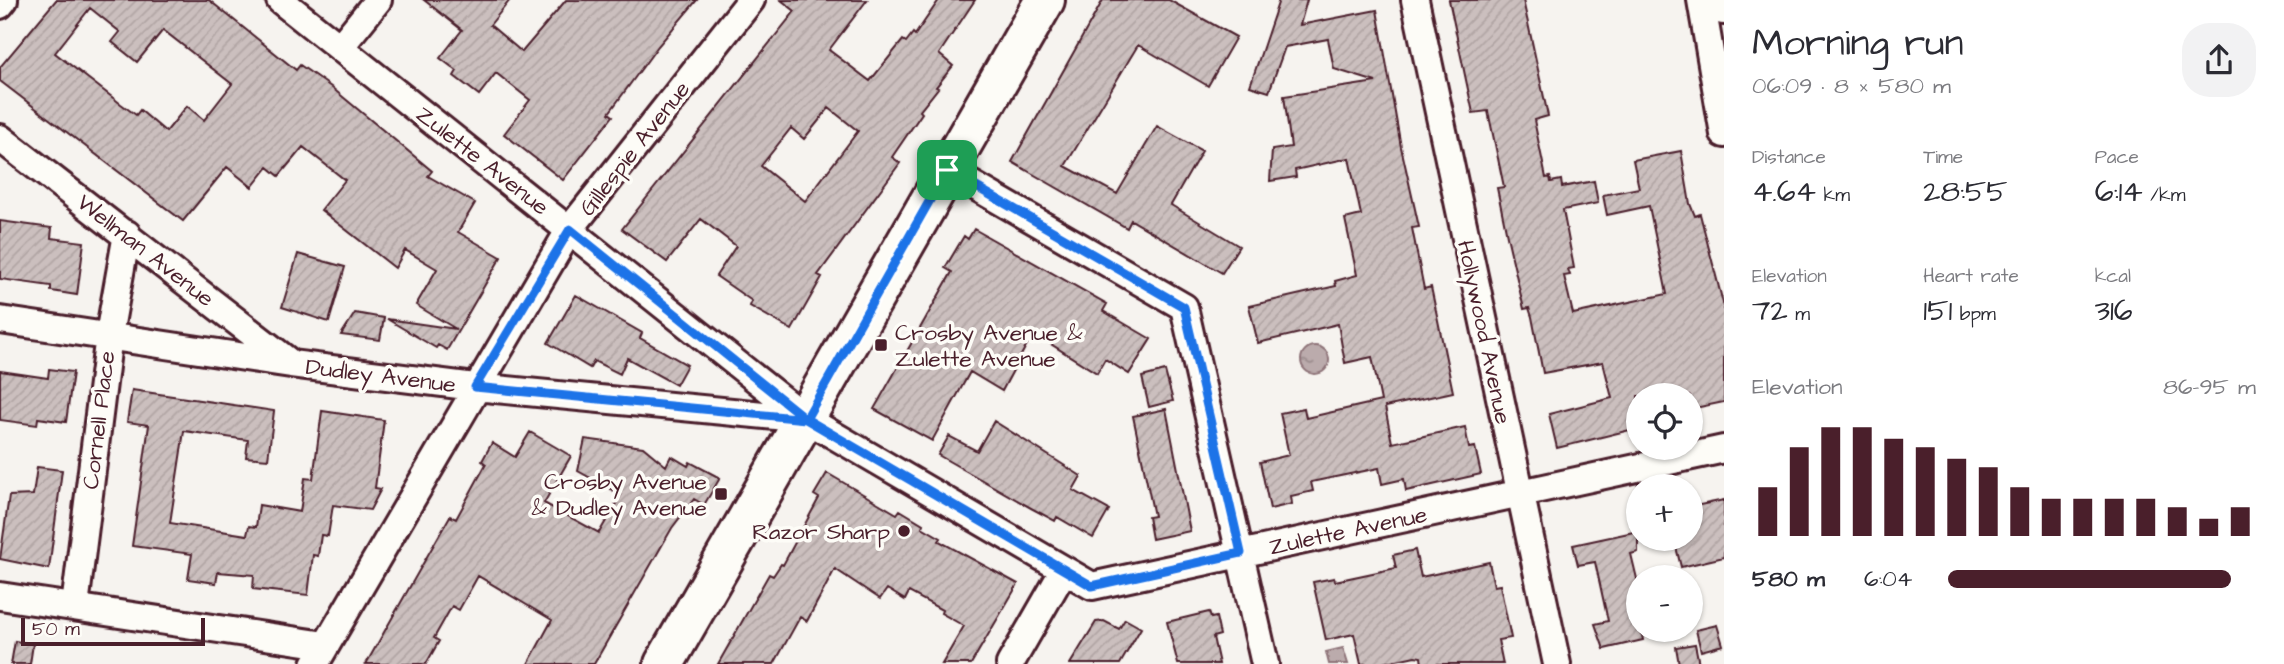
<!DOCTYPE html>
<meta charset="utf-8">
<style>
body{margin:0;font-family:"Architects Daughter",sans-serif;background:#f2f2f3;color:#2b2b33;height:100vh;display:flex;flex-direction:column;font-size:26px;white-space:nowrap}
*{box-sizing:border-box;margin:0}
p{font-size:23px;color:#7c7c81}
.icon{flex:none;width:38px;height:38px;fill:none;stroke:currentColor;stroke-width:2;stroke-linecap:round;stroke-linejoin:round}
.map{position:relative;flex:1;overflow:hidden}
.sheet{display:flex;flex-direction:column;background:#fff;width:560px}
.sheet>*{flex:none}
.buttons{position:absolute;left:1626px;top:383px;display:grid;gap:14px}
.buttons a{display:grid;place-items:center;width:77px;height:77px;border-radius:50%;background:#fff;box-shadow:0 2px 5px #0004;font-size:35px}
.scale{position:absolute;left:21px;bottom:18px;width:184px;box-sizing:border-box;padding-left:7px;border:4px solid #4a1f2b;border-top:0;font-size:19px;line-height:24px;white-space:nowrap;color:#4a1f2b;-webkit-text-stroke:5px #fdfcf7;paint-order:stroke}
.pin{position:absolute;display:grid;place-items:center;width:60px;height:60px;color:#fff;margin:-30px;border-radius:14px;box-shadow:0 4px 10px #0006}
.round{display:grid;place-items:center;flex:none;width:74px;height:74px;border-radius:28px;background:#f2f2f3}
.summary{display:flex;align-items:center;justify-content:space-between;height:119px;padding:0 28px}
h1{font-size:38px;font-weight:600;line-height:52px}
.stats{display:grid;grid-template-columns:repeat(3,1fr);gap:10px;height:119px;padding:7px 28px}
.stats div{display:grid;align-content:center}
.stats b{font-size:30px;font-weight:600}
.stats small{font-size:19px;font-weight:400}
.stats p{font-size:19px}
.chart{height:196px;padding:14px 28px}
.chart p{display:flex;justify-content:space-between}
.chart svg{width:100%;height:126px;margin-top:7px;stroke:#4a1f2b;stroke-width:6}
ul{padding:0 28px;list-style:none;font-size:23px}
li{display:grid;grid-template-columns:112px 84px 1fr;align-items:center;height:52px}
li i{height:18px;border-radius:9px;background:#4a1f2b}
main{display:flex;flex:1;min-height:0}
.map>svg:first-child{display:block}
</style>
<main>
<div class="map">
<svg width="1724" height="664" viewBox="0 0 1724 664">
<defs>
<pattern id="water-ripples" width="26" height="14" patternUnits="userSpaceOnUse" patternTransform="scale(1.75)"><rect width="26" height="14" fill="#bbabac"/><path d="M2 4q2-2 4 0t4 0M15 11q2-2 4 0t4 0" fill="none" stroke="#9a8b8c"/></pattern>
<pattern id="building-hatch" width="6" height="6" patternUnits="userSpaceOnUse" patternTransform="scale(1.75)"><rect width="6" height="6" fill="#cbbfbe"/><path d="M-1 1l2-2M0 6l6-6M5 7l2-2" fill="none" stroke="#b0a4a3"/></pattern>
</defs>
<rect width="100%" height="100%" fill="#f6f3ef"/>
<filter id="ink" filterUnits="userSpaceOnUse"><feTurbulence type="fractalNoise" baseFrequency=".0143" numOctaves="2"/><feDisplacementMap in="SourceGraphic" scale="14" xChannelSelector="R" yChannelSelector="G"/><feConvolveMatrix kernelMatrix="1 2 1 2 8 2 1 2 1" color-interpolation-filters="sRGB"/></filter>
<g filter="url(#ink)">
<path fill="url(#water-ripples)" stroke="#8e7378" stroke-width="2" d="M1301 360a14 14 0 1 1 28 0a14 14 0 1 1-28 0Z
M1343,648l5,16h-19l-3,-12z"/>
<path fill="url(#building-hatch)" stroke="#4a1f2b" stroke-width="2" fill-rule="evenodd" d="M56,0h153l87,70 4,-5 31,22 101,84 -4,5 47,27 -17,29 43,25 -54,93 -9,-5 -2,3 -49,-29 69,10 -40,-24 21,-36 -32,-19 -10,18 -74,-58 24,-30 -42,-33 -24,29 -11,-9 -16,20 -25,-20 -44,54 -183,-140v-14zM90,8l30,24 -8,10 25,20 26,-32 69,54 -28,36 -17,-14 -21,26 -26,-22 -4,5 -15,-11 -66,-51z
M424,0h86l-20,25 32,27 44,-52h131l-39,46 -49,67 4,3 -50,64 -59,-46 26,-34 -34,-27 -17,22 -25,-19 3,-5 -17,-13 22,-28z
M781,0h86l-38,50 41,31 33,-41 3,2 7,-9 2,2 24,-35h36l-36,54 14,12 -17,21 2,1 -18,23 2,2 -30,44 8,6 -82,112 4,2 -30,53 -42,-24 2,-5 -36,-25 20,-30 -35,-27 -34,43 -45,-33 173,-218zM829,108l29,23 -53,70 -44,-35 30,-38 13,11z
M1103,0h66l67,37 -28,49 -70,-41 -73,121 52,28 40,-68 45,25 -31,54 68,41 -17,27 -91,-53 -4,8 -115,-66z
M1279,0h28l-7,25 77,-15 24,137 18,80 -7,1 12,61 7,-2 22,105 -68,15 7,36 73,-16 4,21 6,-1 6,27 -75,17 -2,-12 -22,5 -3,-16 -68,14 2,9 -22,5 1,8 -22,5 -10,-47 29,-7 -9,-42 24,-5 2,10 75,-17 -9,-44 -27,6 -7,-39 -80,19 -9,-37 87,-20 -1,-5 22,-6 -12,-56 16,-4 -12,-57 -54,12 1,7 -26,4 2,-31 19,-3 -7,-51 92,-14 -42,-13 -6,-30 -43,8 -16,45 -19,-6z
M1449,0h74l25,116 -14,4 12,58 4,-1 1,5 10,-2 1,7 32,-6 4,22 -35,7 11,58 -6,1 2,6 -6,1 9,38 94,-20 -18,-88 -42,9 -4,-20 36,-7 -6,-28 48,-9 9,53 5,12 5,-2 24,93v95l-34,7v-13h-52v32l-81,20 -8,-34 63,-16 -9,-36 -60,11 -11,-56 -3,-9 -5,1 -17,-73 -10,-48 7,-1 -16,-76 -15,2z
M0,221l52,7 -1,10 33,4 -7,53 -26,-4v-5l-51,-7z
M974,229l133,75 -4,7 48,28 -22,35 -24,-15 -8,14 -64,-40 -31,58 -32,-19 -38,69 -58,-32 78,-137 -7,-4 19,-32 4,3z
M298,254l47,13 -16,55 -47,-15z
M576,295l66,38 -2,5 47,27 -11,20 -49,-27 -7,16 -26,-13 -4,7 -42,-25z
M355,313l29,5 -4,22 -39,-5z
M49,369l24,3 -7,50 -28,-4 -1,7 -37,-5v-49l48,7z
M1165,371l8,30 -24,6 -7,-30z
M132,390l142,21 -6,48 -22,-2 2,-17 -64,-9 -14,92 77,12 2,-9 7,1 3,-22 41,7 5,-34 8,1 9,-68 62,9 -9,68 6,1 -11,21 -37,-5 -5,31 -7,-1 -3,21 -5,-1 -5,40 -55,-6 1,-14 -36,-3 -2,11 -28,-4 4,-25 -60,-8 17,-121 -22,-3z
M1166,409l24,122 -38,8 -4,-22 6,-1 -21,-100z
M994,421l87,55 -8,14 36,20 -16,28 -36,-21 -2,4 -24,-13 -93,-53 11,-19 28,15z
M530,432l41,24 -27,47 55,30 22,-38 -43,-24 7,-32 58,8 23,19 5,-10 17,10 2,-4 30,16 -16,27 -10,-6 -22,29 -78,136h-66l24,-44 -74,-44 -19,34 -7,-4 -18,32 5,3 -13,23h-60l84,-148 6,3 30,-55 -4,-3 10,-18 23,14z
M37,467l25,3 -13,99 -49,-10 9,-63 24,-1z
M827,473l70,41 3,-4 23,14 -1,3 19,11 -2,3 79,43 -47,80h-29l22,-38 -23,-13 1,-3 -33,-18 -4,8 -18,-11 -7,10 -45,-30 -28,52 -7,-4 -26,47h-56l51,-90 4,2 8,-12 2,1 36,-67 -5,-3z
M1724,500v57l-43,10 -7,-28h16v-32z
M1638,531v21l-7,2 7,29v47h3l2,10 -39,9 -9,-25 13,-3 -13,-59 -17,3 -5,-20z
M1415,550l6,27 68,-15 5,24 6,-1 11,53 -13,2 5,24h-81l-1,-7 -6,-1 -37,8h-17l-7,-30 -28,6 -13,-58 21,-4 1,3 61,-13 -3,-13z
M1209,612l2,6 5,-1 4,18 -7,2 6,27h-41l-11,-42z
M1125,619l16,9 -21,36h-50l26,-42 8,-1 15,8z
M1717,625l6,20 -22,6 -5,-21z
M15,641l18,3 -3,20h-19z
M1695,644l4,20h-20l-3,-17z"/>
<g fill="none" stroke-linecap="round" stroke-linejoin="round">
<defs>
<path id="street" d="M280,0l526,419 286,167 632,-137
M1415,0l142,664
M1701,0l23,134
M0,5l4,-5
M340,47l38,-47
M0,138l289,224
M947,170l237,137 81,357
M0,320l291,44 184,23 331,32
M0,596l325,49
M75,606l34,-271 18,-101
M315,664l255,-435 181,-229
M1010,664l54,-94"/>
<path id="secondary" d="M1710,0l14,5
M664,664l381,-664"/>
</defs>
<use href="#street" stroke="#4a1f2b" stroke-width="32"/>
<use href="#secondary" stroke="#4a1f2b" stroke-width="44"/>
<use href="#street" stroke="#fdfcf7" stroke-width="26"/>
<use href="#secondary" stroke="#fdfcf7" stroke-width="38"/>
</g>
</g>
<g fill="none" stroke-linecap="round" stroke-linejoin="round" filter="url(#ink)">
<defs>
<path id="route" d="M947,170l-141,249 -331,-32 95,-158 236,190 286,167 149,-33 -57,-246 -237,-137"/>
</defs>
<use href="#route" stroke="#fff" stroke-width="14"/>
<use href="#route" stroke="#1a73e8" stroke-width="9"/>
</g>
<g fill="#4a1f2b" stroke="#fdfcf7" stroke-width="2.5">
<rect x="874" y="338" width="14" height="14" rx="3.5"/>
<rect x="714" y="487" width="14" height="14" rx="3.5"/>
<circle cx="904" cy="531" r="7"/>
</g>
<g text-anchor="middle" stroke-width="7" stroke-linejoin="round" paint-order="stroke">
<g font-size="23" fill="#4a1f2b" stroke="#fdfcf7">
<text transform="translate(634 148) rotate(-52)" y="8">Gillespie Avenue</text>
<text transform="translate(483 160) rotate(38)" y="8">Zulette Avenue</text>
<text transform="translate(146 250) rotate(38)" y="8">Wellman Avenue</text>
<text transform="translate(1485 332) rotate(78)" y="8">Hollywood Avenue</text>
<text transform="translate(381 375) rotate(7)" y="8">Dudley Avenue</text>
<text transform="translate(98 420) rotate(-83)" y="8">Cornell Place</text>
<text transform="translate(1348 530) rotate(-12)" y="8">Zulette Avenue</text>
</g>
<g font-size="23" fill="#4a1f2b" stroke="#fdfcf7" text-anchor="end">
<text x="895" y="340" text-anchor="start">Crosby Avenue &amp;<tspan x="895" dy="26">Zulette Avenue</tspan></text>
<text x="707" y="489">Crosby Avenue<tspan x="707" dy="26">&amp; Dudley Avenue</tspan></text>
<text x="890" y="539">Razor Sharp</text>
</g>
</g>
</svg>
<div class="buttons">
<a><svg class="icon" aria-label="locate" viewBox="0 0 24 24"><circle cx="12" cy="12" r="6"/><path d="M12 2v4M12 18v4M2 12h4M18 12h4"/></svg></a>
<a>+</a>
<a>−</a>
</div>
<div class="scale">50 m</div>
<div class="pin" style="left:947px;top:170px;background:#1e9e55"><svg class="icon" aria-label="arrive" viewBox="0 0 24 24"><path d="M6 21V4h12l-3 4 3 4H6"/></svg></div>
</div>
<section class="sheet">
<div class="summary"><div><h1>Morning run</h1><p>06:09 · 8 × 580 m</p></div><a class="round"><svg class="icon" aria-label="share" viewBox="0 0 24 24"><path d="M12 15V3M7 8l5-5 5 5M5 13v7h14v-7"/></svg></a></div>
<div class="stats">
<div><p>Distance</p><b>4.64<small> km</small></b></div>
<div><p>Time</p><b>28:55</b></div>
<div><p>Pace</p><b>6:14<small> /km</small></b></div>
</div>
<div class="stats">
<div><p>Elevation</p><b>72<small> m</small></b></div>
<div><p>Heart rate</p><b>151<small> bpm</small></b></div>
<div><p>kcal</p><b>316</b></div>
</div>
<div class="chart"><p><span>Elevation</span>86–95 m</p>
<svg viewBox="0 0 160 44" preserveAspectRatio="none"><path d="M5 44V27M15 44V13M25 44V6M35 44V6M45 44V10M55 44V13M65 44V17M75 44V20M85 44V27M95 44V31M105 44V31M115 44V31M125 44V31M135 44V34M145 44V38M155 44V34"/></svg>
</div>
<ul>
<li><b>580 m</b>6:04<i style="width:92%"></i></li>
</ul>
</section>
</main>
